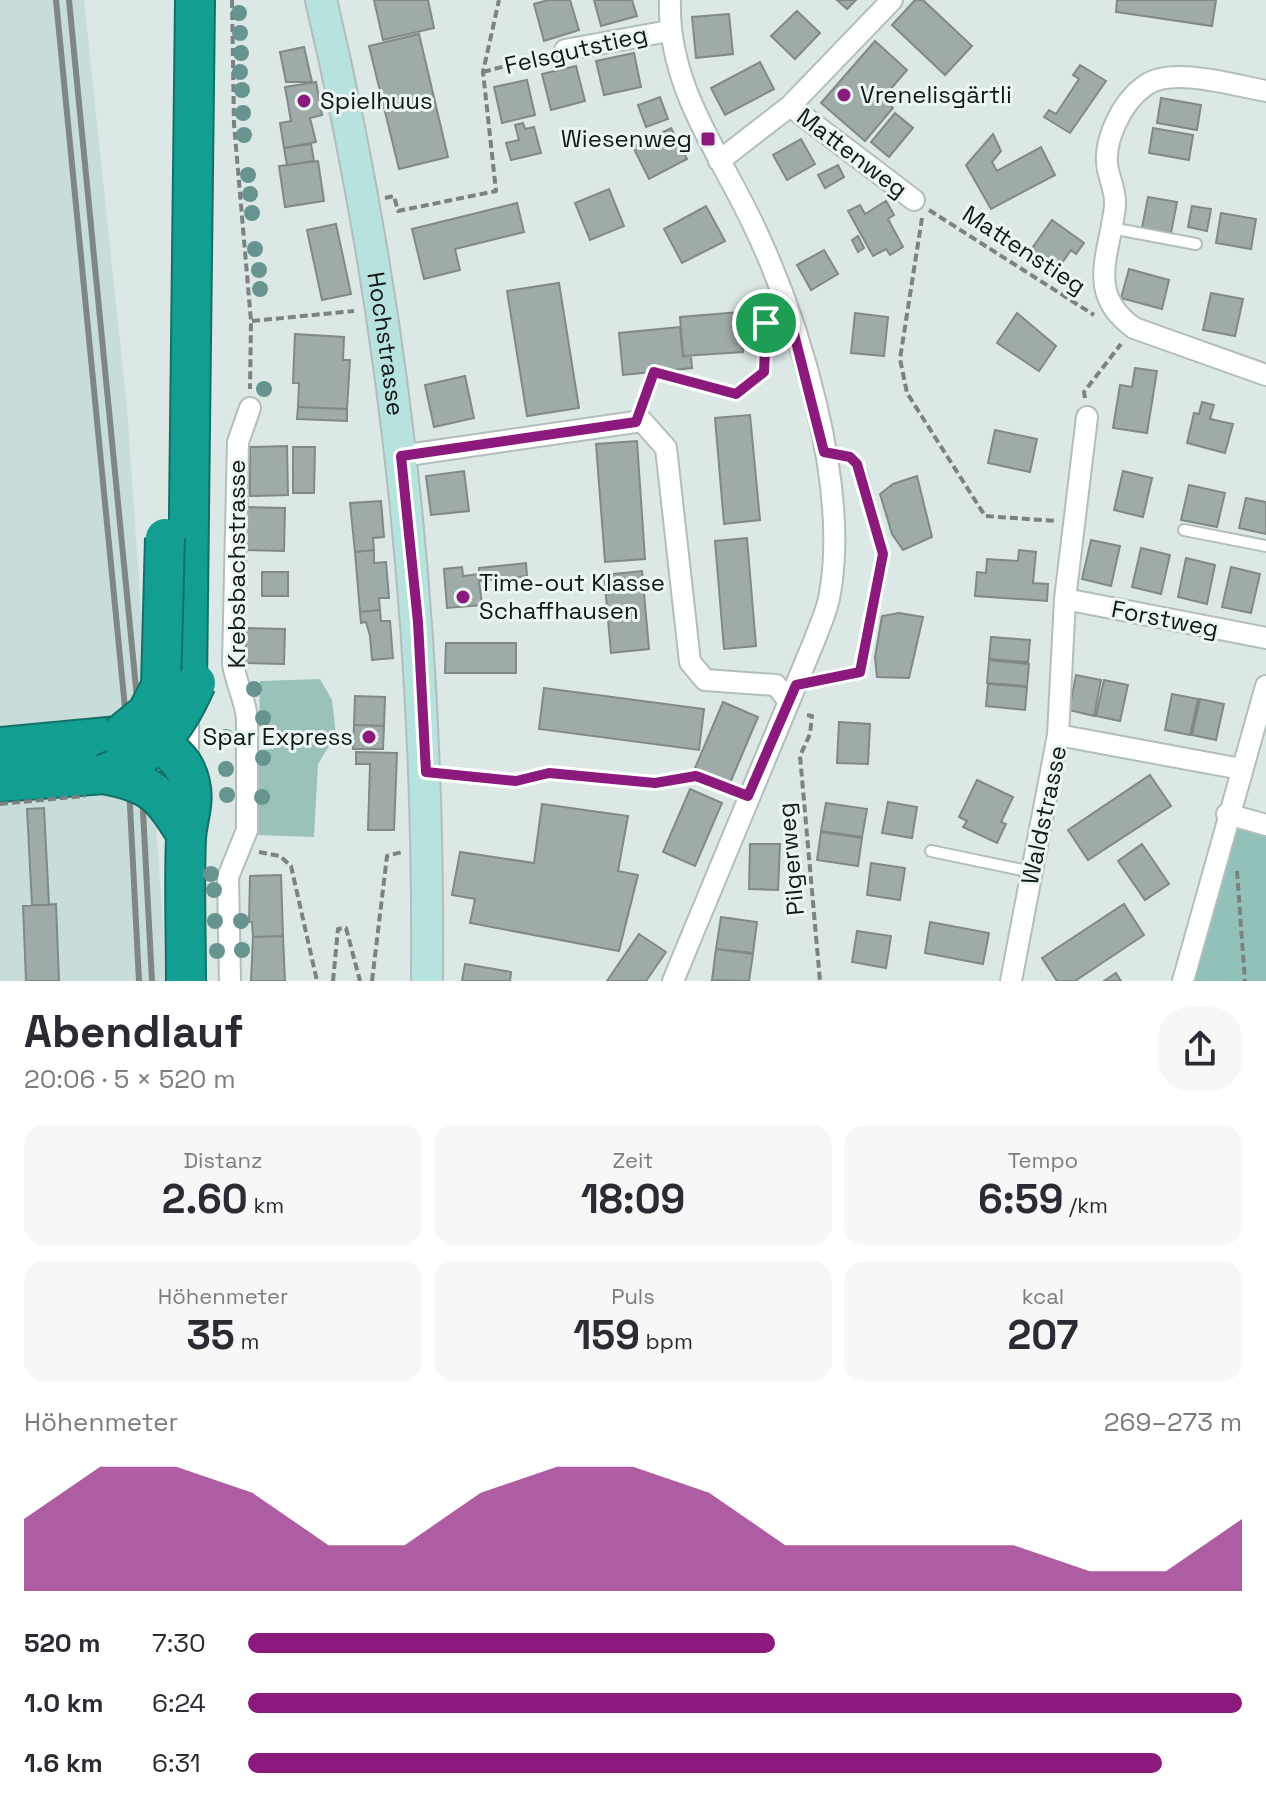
<!DOCTYPE html>
<html lang="de">
<meta charset="utf-8">
<style>
body{margin:0;font-family:"Space Grotesk",sans-serif;background:#f7f7f7;color:#2b2b33;height:100vh;display:flex;flex-direction:column;font-size:30px;white-space:nowrap}
*{box-sizing:border-box;margin:0}
p{font-size:26px;color:#7c7c81}
.icon{flex:none;width:44px;height:44px;fill:none;stroke:currentColor;stroke-width:2;stroke-linecap:round;stroke-linejoin:round}
.map{position:relative;height:981px;overflow:hidden}
.side{display:flex;flex-direction:column;background:#fff;flex:1}
.side>*{flex:none}
.pin{position:absolute;display:grid;place-items:center;width:68px;height:68px;color:#fff;margin:-34px;border:4px solid #fff;border-radius:50%;box-shadow:0 2px 8px #0007}
.round{display:grid;place-items:center;flex:none;width:84px;height:84px;border-radius:32px;background:#f7f7f7}
.overview{display:flex;align-items:center;justify-content:space-between;height:136px;padding:0 24px}
h1{font-size:44px;font-weight:700;line-height:60px}
.figures{display:grid;grid-template-columns:repeat(3,1fr);gap:12px;height:136px;padding:8px 24px}
.figures div{display:grid;align-content:center;border-radius:20px;background:#f7f7f7;text-align:center}
.figures b{font-size:40px;font-weight:700}
.figures small{font-size:22px;font-weight:400}
.figures p{font-size:22px}
.chart{height:224px;padding:16px 24px}
.chart p{display:flex;justify-content:space-between}
.chart svg{width:100%;height:144px;margin-top:8px;fill:#8c1a7d;opacity:.7}
ul{padding:0 24px;list-style:none;font-size:26px}
li{display:grid;grid-template-columns:128px 96px 1fr;align-items:center;height:60px}
li i{height:20px;border-radius:10px;background:#8c1a7d}
.map>svg:first-child{display:block}
</style>
<div class="map">
<svg width="1266" height="981" viewBox="0 0 1266 981">
<rect width="100%" height="100%" fill="#dce8e6"/>
<path fill="#c8ddda" d="M0,0h84l43,408 40,573h-167z"/>
<path fill="#9ac2bb" d="M320,679l12,21 4,35 -18,29 -4,73 -57,-2 2,-85 15,-1v-22h-15l1,-46z"/>
<path fill="#91c1b9" d="M1224,823l42,2v156h-83z"/>
<path fill="#9faba9" stroke="#7f8a88" stroke-width="2" d="M374,0h54l6,28 -51,12z
M548,0h22l9,30 -35,11 -10,-37z
M594,0h38l5,16 -36,10z
M837,0h19l-9,9z
M915,0h8l49,46 -27,29 -53,-50z
M1117,0h99l-4,26 -96,-14z
M797,11l23,22 -25,26 -24,-23z
M729,14l4,40 -37,4 -4,-41z
M419,34l29,123 -49,12 -30,-123z
M875,41l32,29 -25,29 11,9 -28,33 -44,-38z
M304,47l8,35h-26l-6,-30z
M634,53l7,34 -37,8 -8,-34z
M760,62l14,27 -49,26 -14,-27z
M1080,65l26,16 -36,52 -26,-16 5,-7 7,4 23,-35 -6,-4z
M576,66l9,35 -34,9 -9,-36z
M527,80l8,35 -33,8 -8,-36z
M316,82l6,33 -12,3 6,24 -32,6 -4,-25 11,-2 -6,-34z
M660,97l8,22 -22,8 -8,-22z
M1161,98l40,7 -4,25 -40,-7z
M895,113l18,15 -24,29 -18,-15z
M523,123l2,6 9,-2 7,26 -30,7 -5,-17 13,-3 -4,-15z
M671,128l16,31 -38,20 -16,-32z
M1153,128l40,7 -4,25 -40,-7z
M993,134l8,17 -9,11 5,9 44,-24 14,28 -64,34 -25,-44z
M801,139l14,25 -28,16 -14,-25z
M311,144l3,17 -27,4 -3,-17z
M318,161l6,40 -39,6 -6,-41z
M838,165l6,12 -19,11 -7,-13z
M609,189l15,37 -34,14 -15,-37z
M1148,197l29,5 -6,31 -29,-5z
M886,201l8,14 -6,4 15,28 -13,8 -4,-6 -13,7 -25,-45 12,-6 5,9z
M517,203l7,29 -69,17 5,21 -36,9 -12,-50z
M706,206l19,35 -43,22 -18,-34z
M1192,206l19,3 -4,22 -19,-4z
M1221,213l35,6 -5,30 -35,-6z
M1052,220l32,23 -8,11 -5,-4 -16,23 -27,-19z
M336,224l15,70 -29,6 -15,-70z
M858,236l6,12 -6,4 -6,-12z
M824,250l14,24 -27,16 -14,-25z
M1129,269l40,11 -7,29 -41,-11z
M559,283l20,125 -52,8 -20,-125z
M1211,293l32,6 -8,37 -32,-6z
M740,312l3,40 -60,4 -3,-39z
M855,313l33,4 -4,39 -33,-3z
M1017,313l39,33 -17,25 -42,-28z
M680,327l3,30 8,-1 1,12 -69,7 -4,-42z
M295,334l49,3 -1,23h7l-3,49 -49,-2 1,-24h-6z
M1135,368l22,3 -10,62 -34,-5 7,-43 12,2z
M465,376l9,42 -40,9 -9,-42z
M1202,402l12,3 -4,14 23,5 -8,29 -38,-10 7,-30 5,1z
M298,407l49,2v12l-50,-2z
M750,415l10,105 -36,4 -9,-106z
M995,430l42,9 -7,33 -42,-9z
M637,441l8,118 -40,3 -9,-118z
M287,446l1,49 -38,1v-49z
M293,447h22l-1,46h-21z
M464,471l5,40 -38,4 -5,-39z
M1123,471l29,7 -9,39 -29,-7z
M917,476l15,61 -29,13 -11,-16 -12,-40 13,-10z
M1189,485l36,8 -8,34 -36,-7z
M1246,498l20,4v32l-27,-6z
M381,501l3,36 -11,1 1,12 -19,2 -5,-49z
M245,507l40,1 -1,43 -40,-1z
M747,538l9,108 -32,3 -9,-108z
M1091,540l29,6 -9,40 -29,-7z
M1141,548l29,7 -9,39 -29,-7z
M374,550v13l12,-1 3,36h-10l1,12 -20,2 -5,-60z
M1019,550l17,2 -3,31 15,1 -1,17 -72,-5 2,-24 9,1 1,-14 31,2z
M1186,558l29,7 -8,39 -29,-7z
M526,563l1,13 -48,5 3,24 -35,3 -3,-39 18,-2 1,9 16,-2v-6z
M1231,567l29,7 -9,39 -29,-6z
M642,571l7,78 -38,4 -7,-78z
M262,572h26v24h-26z
M380,610l1,11h9l3,37 -21,2 -2,-24 -4,-14 -5,1 -1,-11z
M899,613l24,4 -14,61 -32,-1 -2,-20 7,-41z
M246,628l39,1 -1,35 -39,-1z
M991,637l39,3 -2,22 -39,-3z
M446,643h70v30h-71z
M989,660l40,4 -2,22 -40,-3z
M1076,675l25,5 -7,36 -25,-6z
M1104,680l24,5 -8,36 -24,-5z
M988,684l39,3 -2,23 -39,-4z
M544,688l160,21 -5,41 -160,-21z
M1172,694l26,5 -8,36 -25,-5z
M355,696l30,1 -1,29 -30,-1z
M1200,699l24,5 -8,36 -24,-5z
M723,702l35,15 -28,66 -35,-15z
M839,722l31,2 -2,40 -31,-1z
M354,725l30,1 -1,23h-30z
M356,752l41,1 -3,77h-26l2,-66h-14z
M1150,775l21,31 -83,54 -20,-30z
M977,780l36,17 -12,25 5,2 -9,19 -34,-16 4,-6 -8,-4z
M690,789l32,14 -27,63 -32,-14z
M888,802l29,5 -5,31 -30,-5z
M826,803l41,6 -5,28 -41,-6z
M542,804l86,12 -10,55 20,4 -19,76 -149,-28 5,-24 -23,-4 8,-43 74,11z
M44,808l5,97h-17l-5,-96z
M821,832l41,6 -4,28 -41,-6z
M750,844h30l-2,46 -29,-1z
M1142,844l27,40 -24,16 -27,-39z
M871,863l34,5 -5,32 -33,-5z
M281,875l2,61 -30,1 -1,-15h-3l1,-46z
M56,904l3,77h-33l-3,-75z
M1124,904l20,31 -69,46h-18l-15,-23z
M721,917l36,5 -4,31 -37,-4z
M930,922l59,11 -6,31 -58,-11z
M857,931l34,5 -5,32 -34,-6z
M639,934l27,18 -20,29h-39z
M283,936l2,45h-34l2,-44z
M716,949l37,5 -4,27 -37,-1z
M465,964l46,8 -1,9h-48z
M1116,973l5,8h-17z"/>
<g fill="none" stroke-linecap="round" stroke-linejoin="round">
<defs>
<path id="lane" d="M1111,228l85,16
M824,452l26,5 11,15 22,82 -10,47
M1184,530l82,16
M193,714v48
M428,772l88,9 33,-8 106,10 41,-7
M931,851l101,21"/>
<path id="street" d="M670,0c-3,85 48,150 83,224 47,98 96,261 77,369 -2,16 -10,32 -15,46l-142,342
M565,50l104,-19
M1266,91c-30,-5 -93,-25 -120,-6 -24,16 -44,57 -38,85 3,13 8,23 7,36 -5,48 -30,87 19,122l132,47
M790,106l124,94
M719,161l71,-55 102,-106
M401,456l241,-35 24,27 24,214 15,18 71,5 13,17
M1065,599l201,39
M1058,735l7,-136 22,-182
M1227,814l39,11
M230,981l-2,-104 19,-47v-112c-2,-19 -11,-35 -14,-54l5,-222 12,-34
M1011,981l47,-246 183,34
M1183,981l83,-295"/>
<g id="secondary">
<path id="s1" d="M321,0c77,324 109,649 106,981"/>
</g>
<path id="highway" d="M187,685l8,-685
M0,747l119,-11
M0,782l104,-8"/>
</defs>
<use href="#lane" stroke="#b2bebc" stroke-width="14"/>
<use href="#street" stroke="#b2bebc" stroke-width="24"/>
<use href="#secondary" stroke="#b2bebc" stroke-width="34"/>
<use href="#highway" stroke="#127067" stroke-width="42"/>
<path stroke="#7a8381" stroke-width="4" stroke-dasharray="8 4" stroke-linecap="butt" d="M232,0l2,124 17,197 -1,68
M483,72l64,-17
M385,198l9,-2 4,15 98,-20 -13,-119 16,-72
M929,210l165,105
M922,218l-22,141 7,34 78,123 71,5
M252,321l102,-10
M1085,398l-1,-6 37,-48
M643,401l11,-29 82,22 28,-22 2,-49 7,-2
M820,680l40,-8 13,-56
M807,715l5,1 -2,18 -10,22 20,225
M710,781l22,7
M259,852l21,4 11,10 26,115
M1237,871l8,110
M333,981l5,-52 8,-1 14,53
M372,981l15,-125 15,-4"/>
<use href="#lane" stroke="#fff" stroke-width="10"/>
<use href="#street" stroke="#fff" stroke-width="20"/>
<use href="#secondary" stroke="#b8e2de" stroke-width="30"/>
<use href="#highway" stroke="#129f92" stroke-width="38"/>
<path stroke="#7e8785" stroke-width="6" d="M56,0l69,708 14,273
M69,0l68,698 15,283"/>
<defs>
<path id="highway-bridge" d="M119,736c30,-1 64,15 71,47 5,19 -3,37 -4,55 -2,48 0,96 0,143
M119,736l28,-23 14,-27 4,-148
M104,774c52,-21 70,-41 92,-91
M104,774c48,9 57,20 82,60"/>
</defs>
<use href="#highway-bridge" stroke="#127067" stroke-width="42" stroke-linecap="butt"/>
<path stroke="#7a8381" stroke-width="4" stroke-dasharray="8 4" stroke-linecap="butt" d="M0,804l85,-8"/>
<use href="#highway-bridge" stroke="#129f92" stroke-width="38"/>
</g>
<g fill="#68948f">
<circle cx="239" cy="13" r="8"/>
<circle cx="240" cy="33" r="8"/>
<circle cx="241" cy="53" r="8"/>
<circle cx="240" cy="72" r="8"/>
<circle cx="242" cy="90" r="8"/>
<circle cx="243" cy="113" r="8"/>
<circle cx="244" cy="135" r="8"/>
<circle cx="248" cy="175" r="8"/>
<circle cx="250" cy="194" r="8"/>
<circle cx="252" cy="213" r="8"/>
<circle cx="255" cy="249" r="8"/>
<circle cx="259" cy="270" r="8"/>
<circle cx="260" cy="289" r="8"/>
<circle cx="264" cy="389" r="8"/>
<circle cx="254" cy="689" r="8"/>
<circle cx="263" cy="718" r="8"/>
<circle cx="226" cy="737" r="8"/>
<circle cx="263" cy="758" r="8"/>
<circle cx="226" cy="769" r="8"/>
<circle cx="227" cy="795" r="8"/>
<circle cx="262" cy="797" r="8"/>
<circle cx="211" cy="874" r="8"/>
<circle cx="214" cy="890" r="8"/>
<circle cx="215" cy="921" r="8"/>
<circle cx="241" cy="921" r="8"/>
<circle cx="242" cy="950" r="8"/>
<circle cx="217" cy="951" r="8"/>
</g>
<g fill="none" stroke-linecap="round" stroke-linejoin="round">
<defs>
<path id="route" d="M789,314l35,138 26,5 7,7 26,90 -23,118 -64,13 -48,111 -52,-20 -41,7 -106,-10 -33,8 -90,-9 -8,-150 -17,-166 235,-34 18,-50 82,22 28,-22 2,-49z"/>
</defs>
<use href="#route" stroke="#fff" stroke-width="16"/>
<use href="#route" stroke="#8c1a7d" stroke-width="10"/>
</g>
<g fill="#8c1a7d" stroke="#eaf6f3" stroke-width="3">
<circle cx="844" cy="95" r="8"/>
<circle cx="304" cy="101" r="8"/>
<rect x="700" y="131" width="16" height="16" rx="4"/>
<circle cx="463" cy="597" r="8"/>
<circle cx="369" cy="737" r="8"/>
</g>
<g text-anchor="middle" stroke-width="6" stroke-linejoin="round" paint-order="stroke">
<g font-size="24" fill="#131817" stroke="#eaf6f3">
<text transform="translate(576 50) rotate(-13)" y="8">Felsgutstieg</text>
<text transform="translate(852 153) rotate(37)" y="8">Mattenweg</text>
<text transform="translate(1024 250) rotate(33)" y="8">Mattenstieg</text>
<text dy="8" stroke="none"><textPath href="#s1" startOffset="350">Hochstrasse</textPath></text>
<text transform="translate(237 564) rotate(-90)" y="8">Krebsbachstrasse</text>
<text transform="translate(1165 619) rotate(11)" y="8">Forstweg</text>
<text transform="translate(1044 815) rotate(-78)" y="8">Waldstrasse</text>
<text transform="translate(791 859) rotate(-95)" y="8">Pilgerweg</text>
</g>
<g font-size="24" fill="#131817" stroke="#eaf6f3" text-anchor="start">
<text x="860" y="103">Vrenelisgärtli</text>
<text x="320" y="109">Spielhuus</text>
<text x="692" y="147" text-anchor="end">Wiesenweg</text>
<text x="479" y="591">Time-out Klasse<tspan x="479" dy="28">Schaffhausen</tspan></text>
<text x="353" y="745" text-anchor="end">Spar Express</text>
</g>
</g>
</svg>
<div class="pin" style="left:766px;top:323px;background:#1e9e55"><svg class="icon" aria-label="arrive" viewBox="0 0 24 24"><path d="M6 21V4h12l-3 4 3 4H6"/></svg></div>
</div>
<section class="side">
<div class="overview"><div><h1>Abendlauf</h1><p>20:06 · 5 × 520 m</p></div><a class="round"><svg class="icon" aria-label="share" viewBox="0 0 24 24"><path d="M12 15V3M7 8l5-5 5 5M5 13v7h14v-7"/></svg></a></div>
<div class="figures">
<div><p>Distanz</p><b>2.60<small> km</small></b></div>
<div><p>Zeit</p><b>18:09</b></div>
<div><p>Tempo</p><b>6:59<small> /km</small></b></div>
</div>
<div class="figures">
<div><p>Höhenmeter</p><b>35<small> m</small></b></div>
<div><p>Puls</p><b>159<small> bpm</small></b></div>
<div><p>kcal</p><b>207</b></div>
</div>
<div class="chart"><p><span>Höhenmeter</span>269–273 m</p>
<svg viewBox="0 0 160 44" preserveAspectRatio="none"><path d="M0 44V22L10 6L20 6L30 14L40 30L50 30L60 14L70 6L80 6L90 14L100 30L110 30L120 30L130 30L140 38L150 38L160 22V44z"/></svg>
</div>
<ul>
<li><b>520 m</b>7:30<i style="width:53%"></i></li>
<li><b>1.0 km</b>6:24<i style="width:100%"></i></li>
<li><b>1.6 km</b>6:31<i style="width:92%"></i></li>
</ul>
</section>
